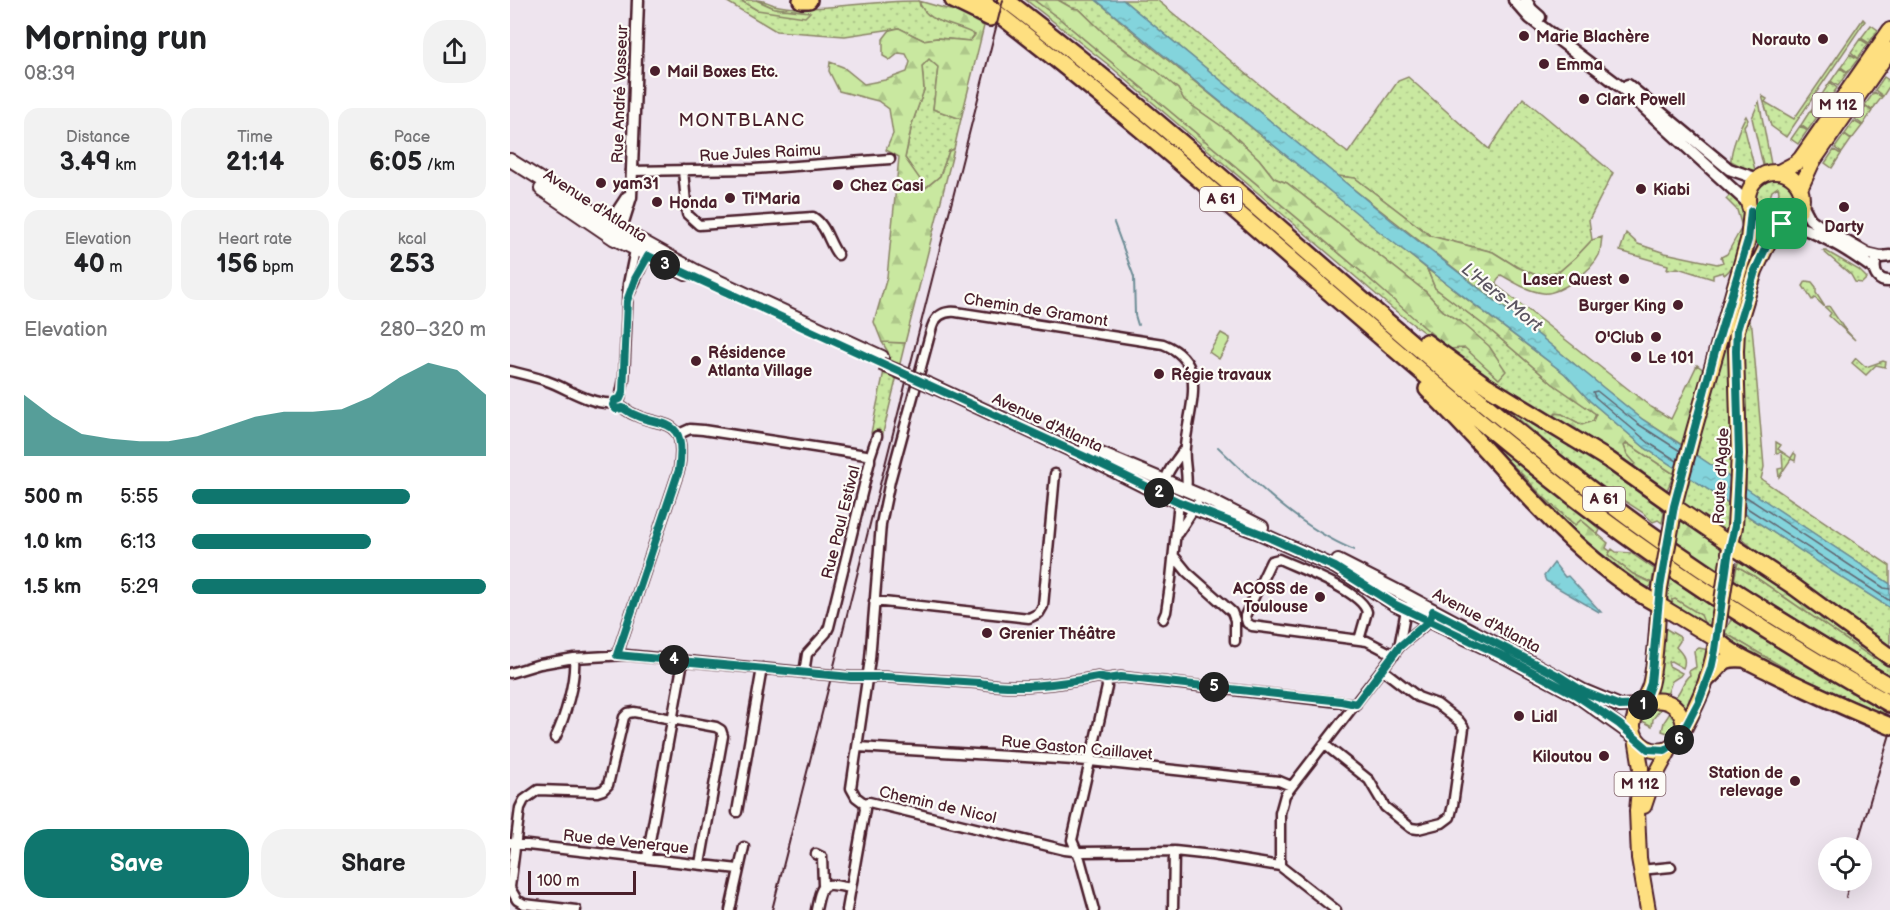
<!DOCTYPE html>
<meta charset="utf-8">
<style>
body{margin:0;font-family:"Balsamiq Sans",sans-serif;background:#f2f2f2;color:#202124;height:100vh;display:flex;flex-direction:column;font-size:22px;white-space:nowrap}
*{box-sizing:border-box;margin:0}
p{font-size:20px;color:#757577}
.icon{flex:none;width:33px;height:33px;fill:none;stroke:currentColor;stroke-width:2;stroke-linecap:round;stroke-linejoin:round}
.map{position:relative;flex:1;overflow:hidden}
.sheet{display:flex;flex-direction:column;background:#fff;width:510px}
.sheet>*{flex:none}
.tools{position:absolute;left:1308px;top:837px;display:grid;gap:12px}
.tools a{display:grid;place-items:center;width:54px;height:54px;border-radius:50%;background:#fff;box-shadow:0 6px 24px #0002;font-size:30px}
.scale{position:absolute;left:18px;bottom:15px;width:108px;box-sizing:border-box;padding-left:6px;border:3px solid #4a1f2b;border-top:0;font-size:16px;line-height:21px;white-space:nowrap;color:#4a1f2b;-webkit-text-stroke:4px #fdfcf7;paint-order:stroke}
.pin{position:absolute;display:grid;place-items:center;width:51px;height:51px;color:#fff;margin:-26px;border-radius:12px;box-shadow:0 3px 9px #0006}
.km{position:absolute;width:30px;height:30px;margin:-15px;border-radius:50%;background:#222;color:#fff;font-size:16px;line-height:30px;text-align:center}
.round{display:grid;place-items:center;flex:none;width:63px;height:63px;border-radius:24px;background:#f2f2f2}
.headline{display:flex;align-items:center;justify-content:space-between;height:102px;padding:0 24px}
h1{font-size:33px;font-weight:600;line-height:45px}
.metrics{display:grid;grid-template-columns:repeat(3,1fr);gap:9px;height:102px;padding:6px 24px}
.metrics div{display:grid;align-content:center;border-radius:15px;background:#f2f2f2;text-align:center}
.metrics b{font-size:26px;font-weight:600}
.metrics small{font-size:16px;font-weight:400}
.metrics p{font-size:16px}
.chart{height:168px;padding:12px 24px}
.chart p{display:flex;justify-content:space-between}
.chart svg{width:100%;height:108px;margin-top:6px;fill:#0f766e;opacity:.7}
.primary-button{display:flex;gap:12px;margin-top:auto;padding:12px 24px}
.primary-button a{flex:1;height:69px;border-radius:24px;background:#0f766e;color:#fff;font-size:24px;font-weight:600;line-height:69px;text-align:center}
.primary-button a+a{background:#f2f2f2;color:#202124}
ul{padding:0 24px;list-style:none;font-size:20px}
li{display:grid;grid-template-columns:96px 72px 1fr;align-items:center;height:45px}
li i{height:15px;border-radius:8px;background:#0f766e}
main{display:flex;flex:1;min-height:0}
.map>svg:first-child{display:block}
</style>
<main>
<section class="sheet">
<div class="headline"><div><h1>Morning run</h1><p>08:39</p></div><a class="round"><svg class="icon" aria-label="share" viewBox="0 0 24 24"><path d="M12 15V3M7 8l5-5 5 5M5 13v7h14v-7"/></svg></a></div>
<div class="metrics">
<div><p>Distance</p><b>3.49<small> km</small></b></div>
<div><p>Time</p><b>21:14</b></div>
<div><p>Pace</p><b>6:05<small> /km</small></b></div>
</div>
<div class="metrics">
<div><p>Elevation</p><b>40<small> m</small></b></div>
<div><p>Heart rate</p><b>156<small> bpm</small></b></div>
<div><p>kcal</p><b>253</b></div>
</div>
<div class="chart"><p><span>Elevation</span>280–320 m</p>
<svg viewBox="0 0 160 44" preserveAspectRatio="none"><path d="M0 44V19L10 28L20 35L30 37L40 38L50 38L60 36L70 32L80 28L90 26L100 26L110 25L120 20L130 12L140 6L150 9L160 19V44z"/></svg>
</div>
<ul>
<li><b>500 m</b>5:55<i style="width:74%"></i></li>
<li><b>1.0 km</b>6:13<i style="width:61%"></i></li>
<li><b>1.5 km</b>5:29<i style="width:100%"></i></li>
</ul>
<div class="primary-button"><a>Save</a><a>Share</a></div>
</section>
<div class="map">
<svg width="1380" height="910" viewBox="0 0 1380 910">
<defs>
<pattern id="grass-dots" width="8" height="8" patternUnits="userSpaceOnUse" patternTransform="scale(1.5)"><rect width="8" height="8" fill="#c9e8a0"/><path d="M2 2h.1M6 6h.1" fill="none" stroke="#aec78a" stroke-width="1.8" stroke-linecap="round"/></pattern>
<pattern id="forest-firs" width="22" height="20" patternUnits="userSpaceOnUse" patternTransform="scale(1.5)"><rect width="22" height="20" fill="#c9e8a0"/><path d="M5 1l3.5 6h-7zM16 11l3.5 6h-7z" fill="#aec78a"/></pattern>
<pattern id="water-ripples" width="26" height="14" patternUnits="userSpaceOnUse" patternTransform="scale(1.5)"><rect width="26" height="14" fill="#83d4dc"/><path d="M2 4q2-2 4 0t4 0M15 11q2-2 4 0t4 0" fill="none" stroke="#73b6bd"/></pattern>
</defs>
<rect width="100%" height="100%" fill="#eee4ee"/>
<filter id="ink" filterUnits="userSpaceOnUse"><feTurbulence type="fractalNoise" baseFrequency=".0167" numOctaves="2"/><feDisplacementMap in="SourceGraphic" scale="12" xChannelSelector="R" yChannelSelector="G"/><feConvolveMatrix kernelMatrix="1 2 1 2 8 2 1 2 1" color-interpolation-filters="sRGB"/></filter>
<g filter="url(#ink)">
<path fill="url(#grass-dots)" stroke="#8a8466" stroke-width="1.5" fill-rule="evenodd" d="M214,0h16l17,10 52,2 -35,-4 -18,-8c7,0 11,2 18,5 8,2 19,3 28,3 39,0 77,-8 117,-7l1,5 55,28 -5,7 -33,-3 -14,2 -24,-12 -54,8 -69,-5z
M516,0h8l26,19 304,255 85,74 16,-1 34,32 -39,-58 -17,-10 -17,-19 -139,-109 -13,-5 -15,-19 -28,-26 -47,-33 -6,-11 -72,-54 -27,-26 -7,-1 -14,-8h38l48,41 283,228 8,19 54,41 64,55 43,30 -3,7 -11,4 -20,-11 -11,4c-55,-33 -107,-69 -158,-109l-283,-243z
M613,0h34l120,99 71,54 50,-72 10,-4 81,72 34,-51 90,75 -24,47 3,20 -16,17 -16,14 -22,5 -21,-9 -24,-15 -62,-16 -76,-58 -18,-2z
M1353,19l2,2 -79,116 -15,-11 -9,-30 5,3 -2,3 29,17z
M1361,25l7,5 -9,13 -8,-5z
M1350,39l8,5 -10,14 -7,-6z
M1340,54l8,5 -10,13 -7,-5z
M419,59l9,8 -5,42 28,10 -7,30 -5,2 -9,25 -15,12 -20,-30 7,-34 12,-34 -2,-24z
M1330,68l7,5 -9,13 -7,-5z
M1374,77l6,4v4l-7,11 -8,-6z
M1320,82l7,6 -9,13 -7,-5z
M1364,92l8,5 -10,13 -7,-5z
M1310,97l7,5 -9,13 -7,-5z
M1249,101l12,63 -8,1 -11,-47z
M1354,106l8,5 -9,14 -8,-6z
M1300,111l7,6 -9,13 -7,-5z
M1236,116l2,4 -4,6 11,44 -5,1 -19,-10c-1,-10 10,-37 15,-45z
M1344,121l8,5 -10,13 -7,-5z
M1290,126l7,5 -9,13 -7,-5z
M1334,135l7,5 -9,13 -7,-5z
M1324,150l7,4 -9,14 -7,-5z
M1261,179c43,-1 16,59 -10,33 -12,-12 -3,-28 10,-33zM1268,187l1,6 -4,7 2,5 5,2v6l-10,-5 -3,-8 3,-9z
M1220,195c3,3 8,6 10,9 10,16 -1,62 -16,71l-1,-3 -10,3v4l-35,-11 -11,2 1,-5 -48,-14 6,-18 12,11 27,9 52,11 6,-2 -2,-5 6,-3 15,-27 -5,-17 -11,-11z
M1313,251h3l33,19 8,8 -5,5 -7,-1 -4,-7z
M1296,281l6,1 4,5v6l9,14 4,-1 14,21 12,13 -26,-24 2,-3 -16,-15 -3,2 -9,-14z
M1239,321l3,6 12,140 -3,12 129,87v18l-144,-95c0,-25 0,-50 0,-75 -1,-24 -11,-74 3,-93z
M372,342l23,1 -23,94 -11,-4 17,-81z
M1214,345l6,3 3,132 -40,-27z
M1346,358l10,9 17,-6 3,1 -1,5 -9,-2 -10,10 -14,-12z
M981,396l94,56 74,52 5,9 -2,10 -4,-3 -5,2 -11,-10 -50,-32z
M958,423l120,96 12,11 -2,4 -17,-14 -6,5c-38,-32 -72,-67 -107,-102z
M1266,442l5,3 -3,4 13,9 3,-5 2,2 -1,6 -4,-2 -12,18 -1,-8 5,-1 -1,-16 -6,1z
M1117,443l47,31 -7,16h-5l-31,-22 3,-5 -7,-9 -3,-8z
M1177,475l44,30c0,8 1,19 -6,24l-7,-1 -36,-25z
M1233,513l147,95v45l-96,-71 -52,-43 -1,-4z
M1102,549l4,3 15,1 23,16 -2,14 -19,-9 -25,-19z
M1227,566l17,10 119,82 4,-4 13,10v13l-156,-96z
M1159,578l45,30 -4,17 -4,1 -34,-26 1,7c-9,-8 -5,-18 -4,-29z
M1221,619l155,93 -3,9 -12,-12 -75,-34 -71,-42z
M1153,627l17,10v4l-4,6c6,7 11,11 7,21l-12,-7 -3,1 1,4 13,7 -2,3 -8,5 -5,14h-11z
M1189,648l10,2 -8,35 -15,26 -12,-13c8,-6 8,-18 16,-23l-1,-4 7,-4 -2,-16z
M1153,706l-10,13 -1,7 -12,-6 9,-11z
M1162,710l7,14 -3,12 -14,-5 2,-9z"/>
<path fill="url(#forest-firs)" stroke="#8a8466" stroke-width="1.5" d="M230,0h16l18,8 36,4 -5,5 -48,-7z
M524,0h24l14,8 7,1 27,26 23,18 28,18 21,18 6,11 47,33 28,26 15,19 13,5 139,109 17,19 17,10 29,25 17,25 -7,8 -34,-31 -16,1 -85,-75 -304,-255z
M409,1l49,14 6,6 10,5 -23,93 -28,-10 5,-42 -9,-8 -7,7 2,24 -12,34 -7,34 21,30 14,-12 9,-25 5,-2 -49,194 -23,-1 -8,-20 13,-45 12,-120 -13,-7 7,-16 -4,-25 -11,-8 -39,-10 -10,-20 1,-9 13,5 21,17 21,-4 22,-8 3,-10 -4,-8 -7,-1 -9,7 -7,-4v-17l7,-9 9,-2 24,12 14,-2 33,3 5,-6c-17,-11 -50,-11 -56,-34z
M827,176l18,2 76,58 62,16 24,15 21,9 22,-5 16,-14 16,-17 10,-3c-1,5 -1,13 -3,18 -7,15 -39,40 -56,38 -15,-2 -30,-11 -42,-18l-6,9 156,123 20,12 26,-54 8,6 -23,74 -40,-26 -117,-95z
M917,269l138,105 25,27 55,47 30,19 -1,7 -47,-31 -3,3 3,8 8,9 -4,5 -80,-50 5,-5 6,1 20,11 11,-4 3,-7 -43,-30 -64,-55 -54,-41z
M981,445l33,31 22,24 29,25 6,-5 27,23 -2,5 4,3 -2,4 25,19 19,9 -1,3 -3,2 -13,-7 -74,-59z
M1172,521l35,22 5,9 -3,19 -44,-30 3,-17z
M1229,560l104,69 34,25 -1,4h-3l-119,-82 -17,-10z
M1165,599l26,16 3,7 -2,2 -29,-17 -1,-7z
M1215,633l71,42 75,34 3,5 -75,-30 -74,-44z"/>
<path fill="#c9e8a0" stroke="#8a8466" stroke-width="1.5" d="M711,333l9,5v2l-11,19 -10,-7z"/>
<path fill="url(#water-ripples)" stroke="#6c8c95" stroke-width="1.5" d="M586,0h27l268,220 134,104 117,95 248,165v24l-60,-38 -185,-122 -55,-47 -25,-27 -184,-141z
M1044,563l11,14 3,-1 33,36h-2l-53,-31 -2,-5z"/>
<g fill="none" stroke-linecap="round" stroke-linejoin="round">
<path stroke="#616772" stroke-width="1.5" d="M1167,461l-28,-18 -54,-46 -2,-5 4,-1 41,33 42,27
M1235,496l139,92 6,1
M1234,506l146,95"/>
<path stroke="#6c8c95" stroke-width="2" d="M604,223l20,54 1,38 3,10
M708,447c41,40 83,81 136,103"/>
<defs>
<path id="minor" d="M173,170l4,44 12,11 114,-8c14,9 15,25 25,38
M121,171l123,-2 136,-10
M120,292l18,-40
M0,371c12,3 25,6 37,10 20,7 44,24 66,22
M110,399l4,-20 4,-95 7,-34 3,-3
M169,434l11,-5 13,1 163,25 4,2v4l-41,166 -3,6 -19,21 -3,19
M360,457l7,-21
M676,490c3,-14 -3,-28 -1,-43 3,-39 26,-84 -22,-103l-207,-32c-11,-1 -20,3 -24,15l-42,154 -9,43 -11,135 -19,129 5,9 8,6 5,-1 196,48 17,2 92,-1 38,4 68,11 56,44
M657,497c-6,-24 6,-30 17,-48
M668,533l19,-29
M664,556l13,16 45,40 3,8v21
M364,601l155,17 10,-5 4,-7 12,-132
M653,619l3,-7 5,-33 8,-77
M849,640l8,-28c-5,-21 -69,-44 -88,-53l-8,2 -26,55 2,7 5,3 115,15 27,14
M889,647l6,-32 4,-8
M107,655l62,-185c9,-62 -22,-37 -56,-62
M0,673l30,-9 34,-6 52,-3 225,22h35l93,6c39,7 81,1 119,-6l8,2 15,-2 235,27
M45,738c10,-20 21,-58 19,-80
M814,744l45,36 16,27 26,21 7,1 24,-6 8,-6 3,-12 11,-77 -4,-6 -23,-18 -19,-7 -35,-27
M348,747l232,14 189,20 12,5
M227,812l25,-144
M0,843l228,26
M306,854l6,3 1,28
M137,857l36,-196
M770,866v-53l5,-18 114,-148c9,-10 24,-17 31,-29
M1130,870l31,-3
M0,887l10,-79 4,-8 14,-10 59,2 6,-2 5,-5 16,-68 4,-4 6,-1 82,15 5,3 2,6 -23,128
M0,888l7,12 7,4 52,6
M220,910l14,-63
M306,910c6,-30 6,-27 35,-22
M337,910l18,-101 -1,-6
M584,910l-14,-51 -8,-19 35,-153 -1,-8
M663,910l1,-59"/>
<path id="tertiary" d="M1004,0l16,18 91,69 128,117
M1016,0l5,9 9,8
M1118,85l101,84 29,10
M1291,202l9,17 11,8 47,27 13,3 9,-1
M1276,223c31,8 62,27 88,46
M96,229l21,-32
M106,233l8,-14 7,-22 7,-197
M1365,263c-2,11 4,19 15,18"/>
<path id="secondary" d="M0,160l110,69 76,42 186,86
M31,189l72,49 73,36
M420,385l160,74 62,31 43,19 64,24 76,34 59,37 111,53 71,38 60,43
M576,448l115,48 61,31
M828,561l63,32 183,98 36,15 23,-1"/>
<path id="primary" d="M1269,172l17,-9 5,-5 89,-128
M1238 199a27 27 0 1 1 54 0a27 27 0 1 1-54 0Z
M1290,189l12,-26 78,-113
M1164,506l57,39
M1162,523l2,-17 19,-72 55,-194 3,-29
M1219,553l6,-26 4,-73 -3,-103 1,-21 18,-59 15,-32 12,-15
M1149,605l58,35
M1133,705c33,-19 57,27 27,43 -16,8 -36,-3 -37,-21 -1,-12 13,-28 17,-42 7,-28 7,-67 10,-97
M1173,731c17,-32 31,-62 34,-99
M1126,738l5,30 -4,43 2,47 9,52
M1134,806l8,-24 19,-35"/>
<path id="motorway" d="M291,0h8
M443,0l37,18
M470,0c206,156 391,339 595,498 100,77 206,144 315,206
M496,0c202,154 382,333 583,488 95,74 197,137 301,198
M916,342l61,44 122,74 65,46
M917,389c76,73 138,164 232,216
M1221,545l62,41 97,71
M1207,640c16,15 36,23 55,33 39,19 78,37 118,53
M1198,678c16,-14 12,-21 36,-19"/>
</defs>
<use href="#minor" stroke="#4a1f2b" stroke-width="13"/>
<use href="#tertiary" stroke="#4a1f2b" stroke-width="15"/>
<use href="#secondary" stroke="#4a1f2b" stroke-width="16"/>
<use href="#primary" stroke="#4a1f2b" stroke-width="18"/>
<use href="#motorway" stroke="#4a1f2b" stroke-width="20"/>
<use href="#minor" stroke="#fdfcf7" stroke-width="8"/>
<use href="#tertiary" stroke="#fdfcf7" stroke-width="10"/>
<use href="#secondary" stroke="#fdfcf7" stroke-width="12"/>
<use href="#primary" stroke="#fedf80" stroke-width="14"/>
<use href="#motorway" stroke="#fedf80" stroke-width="15"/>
<path stroke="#4a1f2b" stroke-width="2" d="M1346,848l34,-114
M1336,897l4,-17
M262,910l231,-910"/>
<defs>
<path id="secondary-bridge" d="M371,364l49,21"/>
<path id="primary-bridge" d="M1150,588l12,-65
M1208,627l10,-66"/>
</defs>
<use href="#secondary-bridge" stroke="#4a1f2b" stroke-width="16" stroke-linecap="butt"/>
<use href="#primary-bridge" stroke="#4a1f2b" stroke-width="18" stroke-linecap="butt"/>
<use href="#secondary-bridge" stroke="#fdfcf7" stroke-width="12"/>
<use href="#primary-bridge" stroke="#fedf80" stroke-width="14"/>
</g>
</g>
<g fill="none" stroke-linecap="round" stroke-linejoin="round" filter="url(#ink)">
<defs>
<path id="route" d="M1272,224c-13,3 -24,-2 -31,-13l-3,29 -33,111 -41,155 -14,82 -9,95 -8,22 -23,1 -36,-14 -27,-17 -124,-64 -4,10 -35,-17 -59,-37 -76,-34 -80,-31 -89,-43 -442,-203 -13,23 -8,22 -4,91 -3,7 -5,1 -2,5 3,4 7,-1c34,25 65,0 56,62l-62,185 234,22h35l93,6c39,7 81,1 119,-6l8,2 15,-2 220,24 15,3 43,-57 30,-26 76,36 71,38 43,29 29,25 17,1 13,-9 21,-40 12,-32 4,-19 13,-94 7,-30 4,-72 -3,-103 1,-21 18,-59 15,-33 12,-14"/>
</defs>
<use href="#route" stroke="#fff" stroke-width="12"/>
<use href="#route" stroke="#0f766e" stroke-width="8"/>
</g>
<g fill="#4a1f2b" stroke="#fdfcf7" stroke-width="2">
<circle cx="1014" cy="36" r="6"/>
<circle cx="1313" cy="39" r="6"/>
<circle cx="1034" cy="64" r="6"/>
<circle cx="145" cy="71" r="6"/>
<circle cx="1074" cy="99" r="6"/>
<circle cx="91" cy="183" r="6"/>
<circle cx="328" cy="185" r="6"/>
<circle cx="1131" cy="189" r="6"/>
<circle cx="220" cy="198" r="6"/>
<circle cx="147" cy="202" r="6"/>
<circle cx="1334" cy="207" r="6"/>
<circle cx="1114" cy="279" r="6"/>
<circle cx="1168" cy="305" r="6"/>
<circle cx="1146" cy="337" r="6"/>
<circle cx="1126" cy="357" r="6"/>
<circle cx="186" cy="361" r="6"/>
<circle cx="649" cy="374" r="6"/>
<circle cx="810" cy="597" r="6"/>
<circle cx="477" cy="633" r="6"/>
<circle cx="1009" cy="716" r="6"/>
<circle cx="1094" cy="756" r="6"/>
<circle cx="1285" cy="781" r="6"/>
</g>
<g text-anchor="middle" stroke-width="4.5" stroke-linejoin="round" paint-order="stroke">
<g fill="#fdfcf7" stroke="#806168" stroke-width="1.5">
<rect x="1302.5" y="93" width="51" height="24" rx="4.5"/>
<rect x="690" y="187" width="42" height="24" rx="4.5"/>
<rect x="1073" y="487" width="42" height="24" rx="4.5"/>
<rect x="1104.5" y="772" width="51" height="24" rx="4.5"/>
</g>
<g font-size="15" font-weight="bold" fill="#4a1f2b">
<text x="1328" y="110">M 112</text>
<text x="711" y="204">A 61</text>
<text x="1094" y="504">A 61</text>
<text x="1130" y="789">M 112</text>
</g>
<g font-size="16" font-weight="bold" fill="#4a1f2b" stroke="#fdfcf7" text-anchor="start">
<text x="1026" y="42">Marie Blachère</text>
<text x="1301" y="45" text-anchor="end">Norauto</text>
<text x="1046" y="70">Emma</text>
<text x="157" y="77">Mail Boxes Etc.</text>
<text x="1086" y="105">Clark Powell</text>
<text x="103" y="189">yam31</text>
<text x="340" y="191">Chez Casi</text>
<text x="1143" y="195">Kiabi</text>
<text x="232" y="204">Ti'Maria</text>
<text x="159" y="208">Honda</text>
<text x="1334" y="232" text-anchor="middle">Darty</text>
<text x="1102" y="285" text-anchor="end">Laser Quest</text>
<text x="1156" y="311" text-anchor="end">Burger King</text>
<text x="1134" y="343" text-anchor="end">O'Club</text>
<text x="198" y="358">Résidence<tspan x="198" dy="18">Atlanta Village</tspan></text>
<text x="1138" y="363">Le 101</text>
<text x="661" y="380">Régie travaux</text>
<text x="798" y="594" text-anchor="end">ACOSS de<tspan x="798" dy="18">Toulouse</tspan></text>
<text x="489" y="639">Grenier Théâtre</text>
<text x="1021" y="722">Lidl</text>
<text x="1082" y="762" text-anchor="end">Kiloutou</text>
<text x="1273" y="778" text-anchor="end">Station de<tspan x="1273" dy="18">relevage</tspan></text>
</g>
<g font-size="16" fill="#4a1f2b" stroke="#fdfcf7">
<text transform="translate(109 94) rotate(-88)" y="6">Rue André Vasseur</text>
<text transform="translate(250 152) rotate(-3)" y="6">Rue Jules Raimu</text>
<text transform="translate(86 205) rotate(33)" y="6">Avenue d'Atlanta</text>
<text transform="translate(526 309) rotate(9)" y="6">Chemin de Gramont</text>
<text transform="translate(538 422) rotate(25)" y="6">Avenue d'Atlanta</text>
<text transform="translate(1210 476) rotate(-87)" y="6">Route d'Agde</text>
<text transform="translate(330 522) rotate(-76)" y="6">Rue Paul Estival</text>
<text transform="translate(977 620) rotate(28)" y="6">Avenue d'Atlanta</text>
<text transform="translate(567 747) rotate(5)" y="6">Rue Gaston Caillavet</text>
<text transform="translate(428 804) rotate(13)" y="6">Chemin de Nicol</text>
<text transform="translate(116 841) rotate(6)" y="6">Rue de Venerque</text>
</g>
<g font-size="18" letter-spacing="1.5" fill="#4a1f2b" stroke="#fdfcf7">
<text x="232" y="126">MONTBLANC</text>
</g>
<g font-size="18" font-style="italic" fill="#5b5560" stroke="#fdfcf7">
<text transform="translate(992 297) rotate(39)" y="6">L'Hers-Mort</text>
</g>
</g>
</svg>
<div class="tools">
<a><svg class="icon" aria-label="locate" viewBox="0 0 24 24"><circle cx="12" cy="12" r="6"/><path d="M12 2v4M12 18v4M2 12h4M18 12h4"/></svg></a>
</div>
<div class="scale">100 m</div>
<div class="pin" style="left:1272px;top:224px;background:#1e9e55"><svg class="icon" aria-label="arrive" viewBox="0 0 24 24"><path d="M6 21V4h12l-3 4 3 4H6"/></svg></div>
<b class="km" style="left:1133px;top:705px">1</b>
<b class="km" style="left:649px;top:493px">2</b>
<b class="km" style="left:155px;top:265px">3</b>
<b class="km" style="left:164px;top:660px">4</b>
<b class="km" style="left:704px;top:687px">5</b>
<b class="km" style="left:1169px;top:740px">6</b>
</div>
</main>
